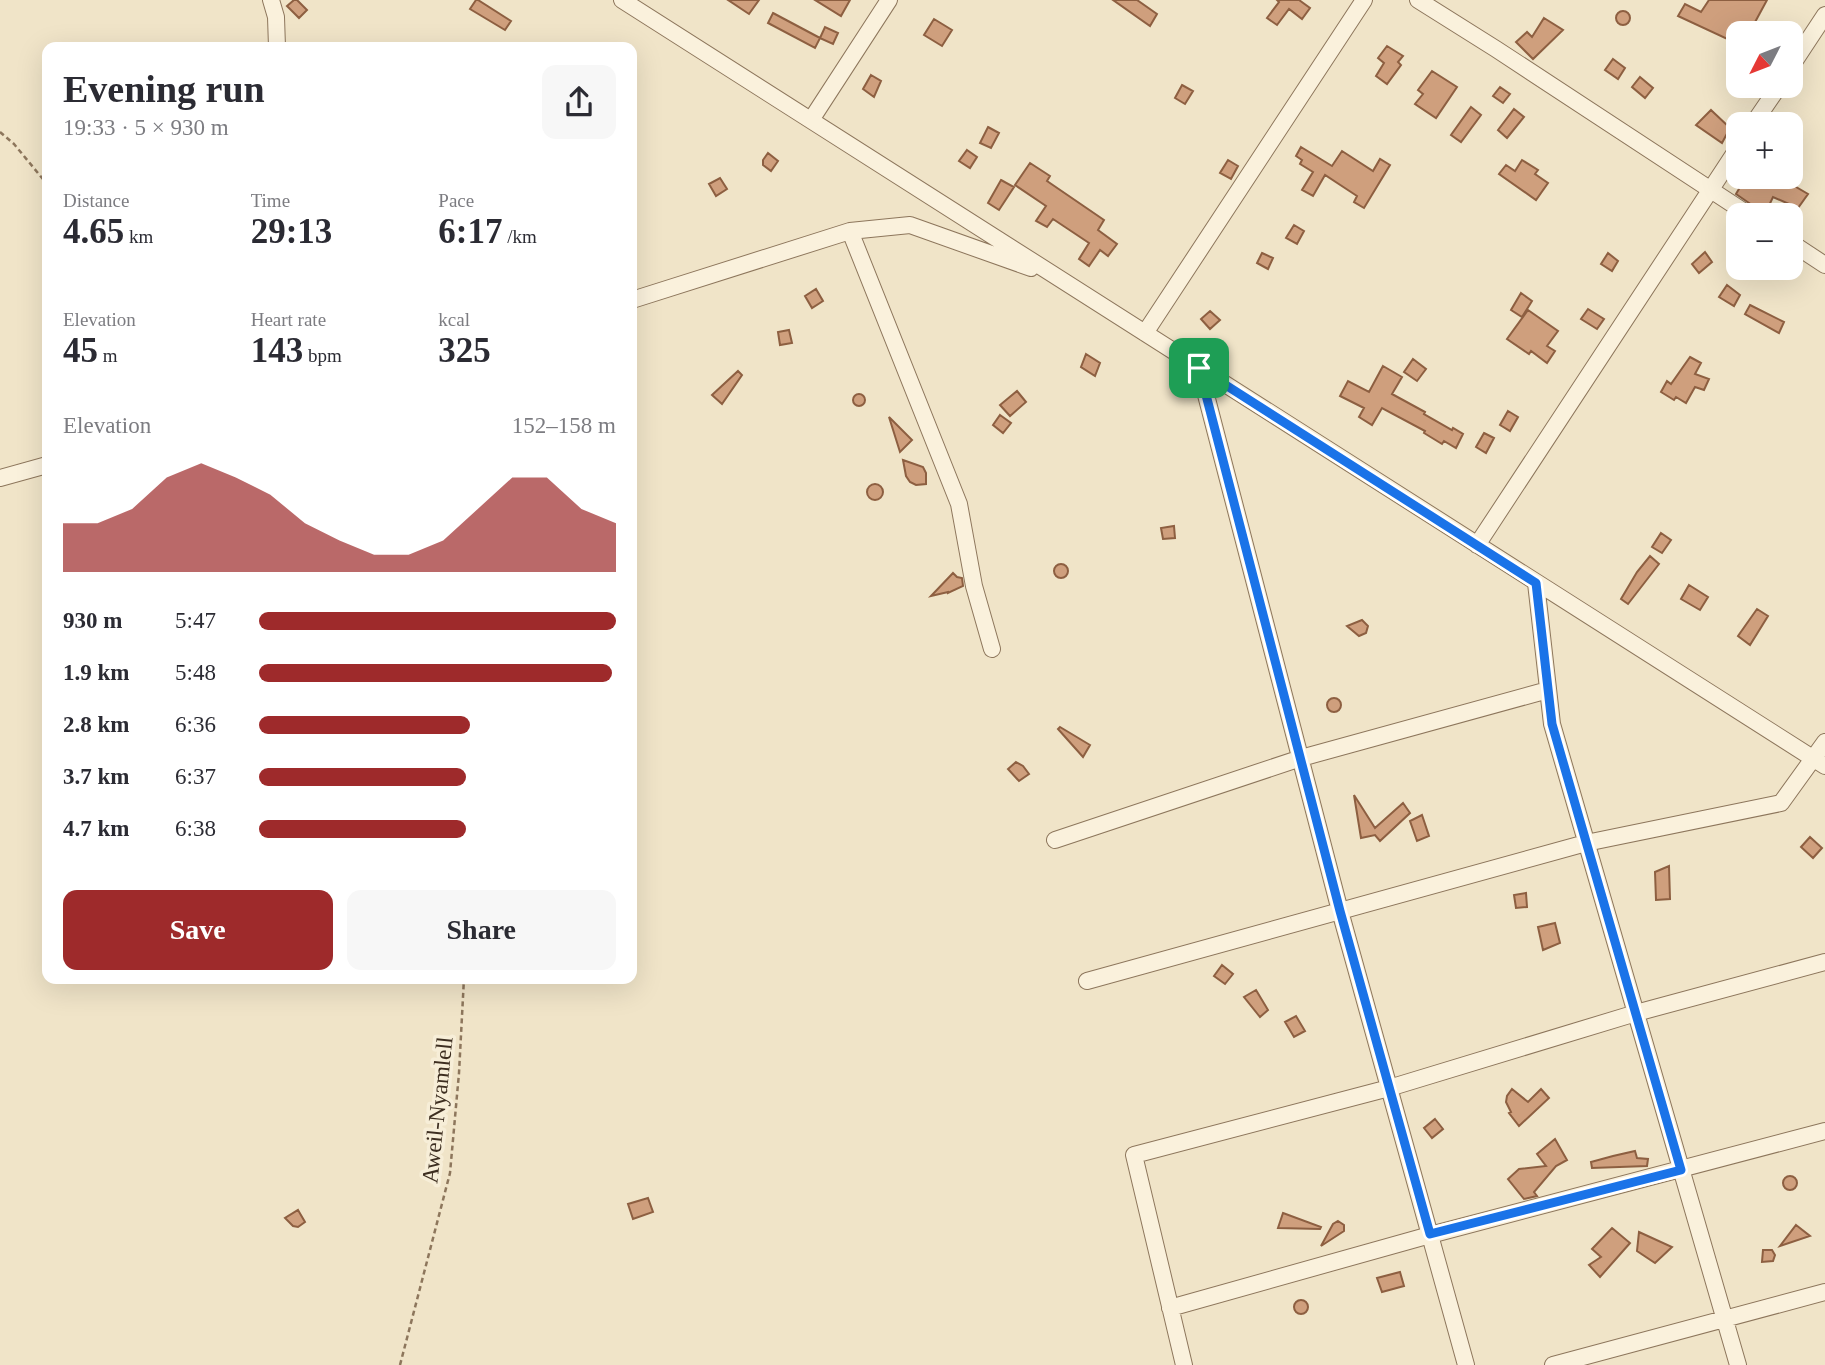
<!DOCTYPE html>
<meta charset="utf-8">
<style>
body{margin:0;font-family:"Times New Roman",serif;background:#f7f7f7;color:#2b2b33;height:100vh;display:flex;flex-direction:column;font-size:26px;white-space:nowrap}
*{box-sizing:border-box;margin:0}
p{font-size:23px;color:#7c7c81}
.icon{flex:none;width:38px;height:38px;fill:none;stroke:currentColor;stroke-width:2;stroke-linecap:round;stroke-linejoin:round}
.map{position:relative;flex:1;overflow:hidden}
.side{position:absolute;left:42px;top:42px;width:595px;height:942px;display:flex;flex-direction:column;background:#fff;border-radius:14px;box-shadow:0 7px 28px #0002}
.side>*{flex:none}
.needle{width:46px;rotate:228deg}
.buttons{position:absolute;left:1726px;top:21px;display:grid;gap:14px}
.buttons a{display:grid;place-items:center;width:77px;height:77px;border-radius:14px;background:#fff;box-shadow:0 7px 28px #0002;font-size:35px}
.pin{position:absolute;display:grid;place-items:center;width:60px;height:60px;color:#fff;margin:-30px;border-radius:14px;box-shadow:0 4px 10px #0006}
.round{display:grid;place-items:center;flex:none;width:74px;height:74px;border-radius:14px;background:#f7f7f7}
.head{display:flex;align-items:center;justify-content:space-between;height:119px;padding:0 21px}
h1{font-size:38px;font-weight:700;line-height:52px}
.metrics{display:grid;grid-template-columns:repeat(3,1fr);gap:10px;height:119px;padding:7px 21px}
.metrics div{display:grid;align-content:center}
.metrics b{font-size:35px;font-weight:700}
.metrics small{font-size:19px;font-weight:400}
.metrics p{font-size:19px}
.chart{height:196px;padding:14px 21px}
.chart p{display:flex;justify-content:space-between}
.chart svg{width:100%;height:126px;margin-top:7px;fill:#9e2a2b;opacity:.7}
.cta{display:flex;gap:14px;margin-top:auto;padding:14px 21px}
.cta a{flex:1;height:80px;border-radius:14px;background:#9e2a2b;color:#fff;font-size:28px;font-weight:700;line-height:80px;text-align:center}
.cta a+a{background:#f7f7f7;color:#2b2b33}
ul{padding:0 21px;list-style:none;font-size:23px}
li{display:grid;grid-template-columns:112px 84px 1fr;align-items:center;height:52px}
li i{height:18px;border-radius:9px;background:#9e2a2b}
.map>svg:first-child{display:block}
</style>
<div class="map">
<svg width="1825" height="1365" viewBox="0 0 1825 1365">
<rect width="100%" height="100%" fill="#f0e4c8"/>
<path fill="#cf9f7d" stroke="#8d5f41" stroke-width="2" d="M294,0h3l10,10 -8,8 -12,-12z
M476,0h2l33,21 -6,9 -35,-21z
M728,0h31l-10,14z
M815,0h35l-9,16z
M1113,0h24l20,14 -7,12z
M1277,0h22l11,8 -8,11 -13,-10 -12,16 -10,-7 12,-16z
M1709,0h58l-13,24 -4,-1 -5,10h-7v11l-60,-28 7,-12 16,8z
M1616 18a7 7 0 1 1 14 0a7 7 0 1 1-14 0Z
M773,13l47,25 5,-11 13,6 -5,11 -13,-6 -5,10 -47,-25z
M1544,18l19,12 -30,29 -17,-17 11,-10 5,5z
M934,19l18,11 -10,16 -18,-11z
M1387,46l16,10 -5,6 3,3 -14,19 -11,-8 8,-13 -6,-5z
M1613,59l12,9 -7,11 -13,-9z
M1432,71l25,16 -21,31 -21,-14 8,-10 -5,-4z
M871,75l10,6 -7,16 -11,-8z
M1640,77l13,11 -8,10 -13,-11z
M1182,85l11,6 -8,13 -10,-6z
M1500,87l10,7 -7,9 -10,-7z
M1471,107l10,8 -20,27 -10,-7z
M1514,109l10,8 -17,21 -9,-8z
M1711,110l19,18 -8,15 -26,-18z
M988,127l11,6 -8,15 -11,-5z
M1301,147l31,19 10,-15 31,20 7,-12 10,6 -26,43 -10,-6 3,-6 -32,-21 -12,21 -11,-6 11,-18 -13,-8 2,-4 -6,-4z
M967,150l10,7 -7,11 -11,-7z
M768,153l10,8 -7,10 -8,-6v-5z
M1228,160l10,6 -7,13 -11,-6z
M1522,160l16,10 -3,4 13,9 -12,17 -37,-26 7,-9 9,6z
M1030,163l20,13 -3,5 57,39 -6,10 19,14 -9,12 -8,-6 -11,16 -10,-7 10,-16 -36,-24 -6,8 -11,-6 10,-15 -31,-21z
M1746,177h33l29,17 -10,14 -25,-11 -8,17 -29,-20z
M720,178l7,11 -11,7 -7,-12z
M1001,180l13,7 -15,23 -11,-7z
M1294,225l10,6 -7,13 -11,-6z
M1705,252l7,10 -13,11 -7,-9z
M1262,253l11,5 -5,11 -11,-6z
M1608,253l10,8 -6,10 -11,-7z
M1727,285l13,10 -6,11 -15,-9z
M816,289l7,12 -11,7 -7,-12z
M1521,293l11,8 -10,16 -11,-7z
M1750,305l34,17 -5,11 -34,-19z
M1588,309l16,10 -7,10 -16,-10z
M1528,310l30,21 -11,15 8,5 -8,12 -16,-12 -2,3 -22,-15z
M1210,311l10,9 -10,9 -9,-10z
M789,330l3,13 -12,2 -2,-13z
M1086,354l14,9 -5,13 -14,-9z
M1690,357l11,6 -6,11 14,5 -5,11 -9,-3 -9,16 -10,-6 -2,3 -13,-8 6,-11 4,3z
M1413,359l13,10 -9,12 -13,-9z
M1383,366l19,11 -10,17 33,18 -1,2 28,16 1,-2 10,6 -7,14 -12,-7 -2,3 -18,-11 1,-2 -43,-23 -10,17 -13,-8 5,-9 -24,-12 8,-15 21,11z
M738,371l4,4 -20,29 -10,-9z
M1017,391l9,11 -16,14 -10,-11z
M853 400a6 6 0 1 1 12 0a6 6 0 1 1-12 0Z
M1508,411l10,6 -8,14 -10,-6z
M1000,415l11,8 -8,10 -10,-8z
M889,417l23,23 -12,12z
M1484,433l10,5 -8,15 -10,-6z
M903,460l20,7 3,6v11l-10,1 -6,-3 -4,-6z
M867 492a8 8 0 1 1 16 0a8 8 0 1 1-16 0Z
M1174,526l1,12 -12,1 -2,-11z
M1661,533l10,7 -9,13 -10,-6z
M1650,556l9,8 -31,40 -7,-5 16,-27z
M1054 571a7 7 0 1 1 14 0a7 7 0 1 1-14 0Z
M953,573l4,4 5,1 1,8 -15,7v-1l-17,4z
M1689,585l19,12 -8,13 -19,-11z
M1757,609l11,7 -18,29 -12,-9z
M1362,620l6,6 -2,7 -7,3 -12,-10z
M1327 705a7 7 0 1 1 14 0a7 7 0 1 1-14 0Z
M1060,727l30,18 -7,12 -25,-28z
M1016,762l7,4 6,8 -10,7 -11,-12z
M1354,795l21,33 28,-25 7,10 -30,28 -5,-6 -14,3z
M1422,815l7,21 -12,5 -7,-20z
M1810,837l12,11 -9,10 -12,-11z
M1669,866l1,33 -14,1 -1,-28z
M1526,893l1,14 -11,1 -2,-13z
M1555,923l5,20 -17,7 -5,-23z
M1222,965l11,9 -8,10 -11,-8z
M1256,990l12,20 -8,7 -16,-20z
M1296,1016l9,15 -11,6 -9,-15z
M1512,1089l16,13 13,-13 8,9 -30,28 -10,-13 2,-1 -5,-10 1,-6z
M1435,1119l8,10 -11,9 -8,-10z
M1555,1139l12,21 -11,6 -22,26 3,4 -13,3 -16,-20 11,-10 27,-3 -9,-12z
M1635,1151l2,7 11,1 -1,7 -55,2 -1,-6 22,-6z
M1783 1183a7 7 0 1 1 14 0a7 7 0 1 1-14 0Z
M648,1198l5,14 -20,7 -5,-15z
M298,1210l7,12 -7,5 -5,-1 -8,-8z
M1283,1213l38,14 -1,2 -42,-1z
M1338,1221l6,4v6l-23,15 12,-22z
M1796,1225l14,11 -30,10z
M1612,1228l18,15 -30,34 -11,-12 12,-8 -9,-8z
M1639,1232l33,15 -17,16 -18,-12z
M1763,1250h9l3,5 -2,6 -11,1z
M1400,1272l4,14 -22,6 -5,-14z
M1294 1307a7 7 0 1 1 14 0a7 7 0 1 1-14 0Z"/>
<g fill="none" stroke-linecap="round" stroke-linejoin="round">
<defs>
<path id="minor" d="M271,0l5,17 1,30
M622,0l1203,766
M1418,0l78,49 253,166
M1790,68l35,-53
M811,120l78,-120
M1753,124l26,-38
M1790,242l35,23
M632,300l218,-69
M1145,333l219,-333
M1199,368l141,543 126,454
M0,478l47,-13
M1477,545l261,-397
M1536,583l16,141 186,641
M992,649l-18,-63 -15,-82 -109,-273 60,-6 121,43
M1055,840l246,-82 247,-68
M1087,981l499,-138 195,-40 44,-61
M1170,1308l260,-73 395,-104
M1184,1365l-50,-210 255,-67 247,-75 189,-51
M1553,1365l272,-73"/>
</defs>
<use href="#minor" stroke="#8d765c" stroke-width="18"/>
<path stroke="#8d765c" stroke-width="2.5" stroke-dasharray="5 3.5" stroke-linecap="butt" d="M0,132l14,12 33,40
M400,1365l50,-192 9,-100 5,-95"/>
<use href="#minor" stroke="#faf1dc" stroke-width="16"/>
</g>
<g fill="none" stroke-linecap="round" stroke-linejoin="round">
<defs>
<path id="route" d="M1199,368l337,215 16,141 129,446 -251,64 -90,-323z"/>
</defs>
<use href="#route" stroke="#fff" stroke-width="14"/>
<use href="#route" stroke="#1a73e8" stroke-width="9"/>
</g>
<g text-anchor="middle" stroke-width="7" stroke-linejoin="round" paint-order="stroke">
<g font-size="23" fill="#3d2e20" stroke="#f7eed8">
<text transform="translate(437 1110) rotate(-84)" y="8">Aweil-Nyamlell</text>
</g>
</g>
</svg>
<div class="buttons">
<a><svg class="needle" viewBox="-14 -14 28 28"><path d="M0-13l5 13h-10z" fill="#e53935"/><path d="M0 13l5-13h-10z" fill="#7c7c81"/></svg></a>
<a>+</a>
<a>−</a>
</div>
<div class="pin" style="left:1199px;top:368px;background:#1e9e55"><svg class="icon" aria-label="arrive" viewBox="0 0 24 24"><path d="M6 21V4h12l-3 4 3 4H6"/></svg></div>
<section class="side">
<div class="head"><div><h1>Evening run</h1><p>19:33 · 5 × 930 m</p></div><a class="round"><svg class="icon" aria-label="share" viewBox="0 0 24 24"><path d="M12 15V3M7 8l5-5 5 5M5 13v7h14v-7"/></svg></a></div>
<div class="metrics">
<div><p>Distance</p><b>4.65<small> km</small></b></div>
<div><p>Time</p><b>29:13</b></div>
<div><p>Pace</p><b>6:17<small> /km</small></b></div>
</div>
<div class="metrics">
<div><p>Elevation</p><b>45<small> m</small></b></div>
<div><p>Heart rate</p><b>143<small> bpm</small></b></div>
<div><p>kcal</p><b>325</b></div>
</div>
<div class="chart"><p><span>Elevation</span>152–158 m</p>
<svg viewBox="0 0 160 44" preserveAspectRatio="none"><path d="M0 44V27L10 27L20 22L30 11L40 6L50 11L60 17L70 27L80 33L90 38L100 38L110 33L120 22L130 11L140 11L150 22L160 27V44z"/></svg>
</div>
<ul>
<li><b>930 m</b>5:47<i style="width:100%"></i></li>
<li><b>1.9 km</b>5:48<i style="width:99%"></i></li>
<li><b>2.8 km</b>6:36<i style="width:59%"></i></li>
<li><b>3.7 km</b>6:37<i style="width:58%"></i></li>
<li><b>4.7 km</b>6:38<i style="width:58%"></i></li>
</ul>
<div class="cta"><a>Save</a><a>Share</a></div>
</section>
</div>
